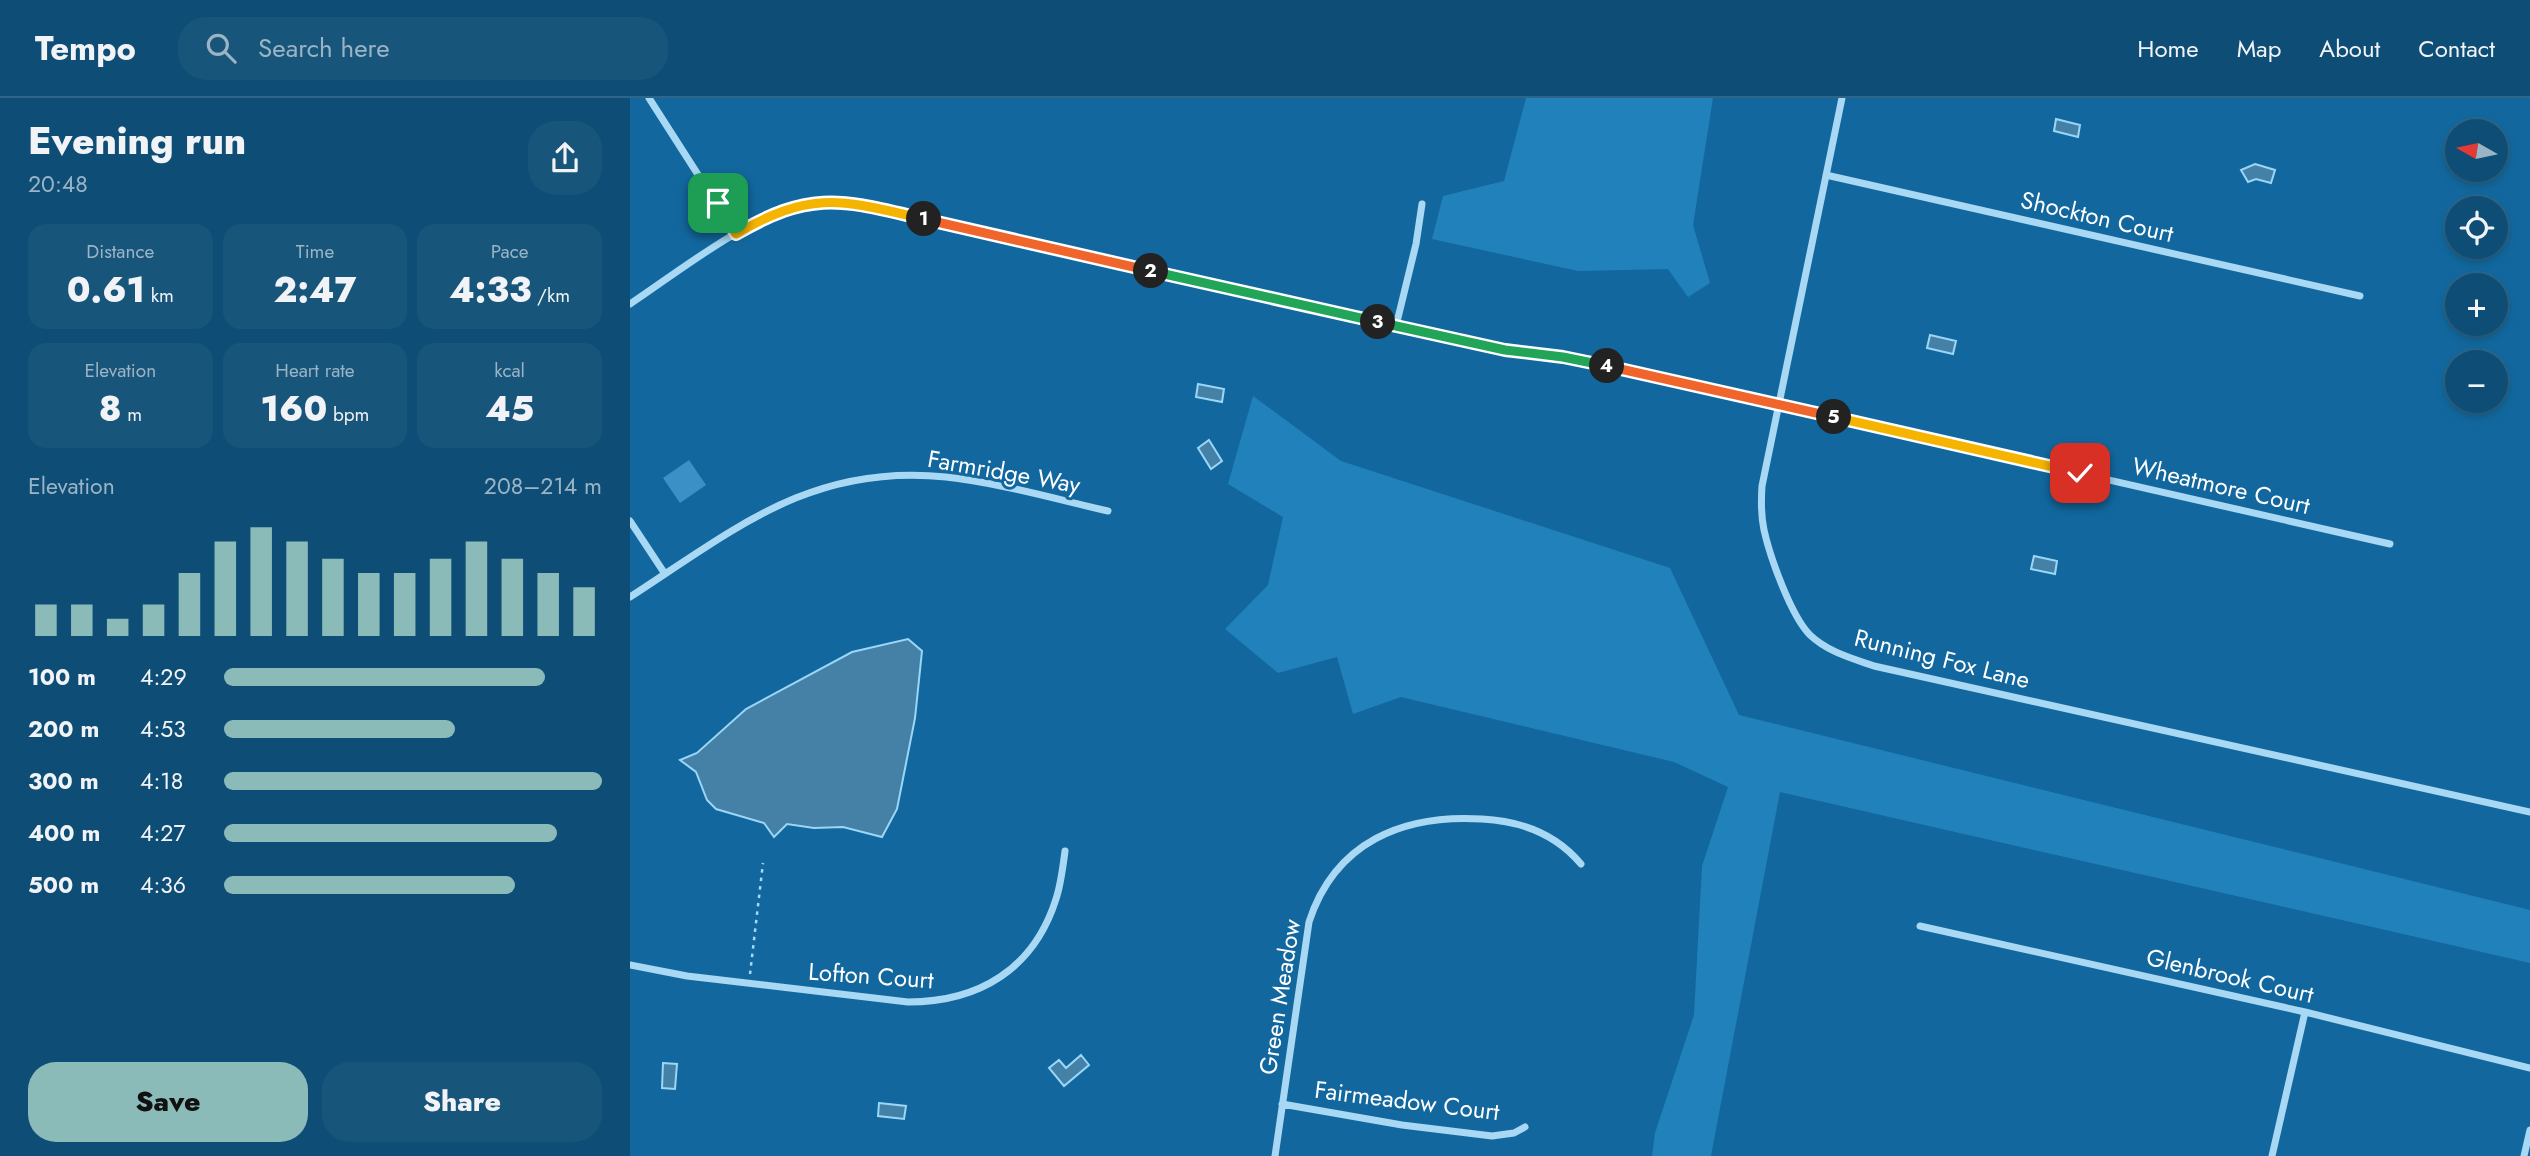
<!DOCTYPE html>
<meta charset="utf-8">
<style>
body{margin:0;font-family:Jost,sans-serif;background:#17557b;color:#f1f3f6;height:100vh;display:flex;flex-direction:column;font-size:26px;white-space:nowrap}
*{box-sizing:border-box;margin:0}
p{font-size:23px;color:#9bb4c5}
.icon{flex:none;width:38px;height:38px;fill:none;stroke:currentColor;stroke-width:2;stroke-linecap:round;stroke-linejoin:round}
.map{position:relative;flex:1;overflow:hidden}
.side{display:flex;flex-direction:column;background:#0e4e76;width:630px}
.side>*{flex:none}
.needle{width:46px;rotate:279deg}
.controls{position:absolute;left:1815px;top:21px;display:grid;gap:14px}
.controls a{display:grid;place-items:center;width:63px;height:63px;border-radius:50%;background:#0e4e76;box-shadow:0 4px 10px #0003,0 0 0 2px #2e6588;font-size:35px}
.pin{position:absolute;display:grid;place-items:center;width:60px;height:60px;color:#fff;margin:-30px;border-radius:14px;box-shadow:0 4px 10px #0006}
.km{position:absolute;width:35px;height:35px;margin:-18px;border-radius:50%;background:#222;color:#fff;font-size:19px;line-height:35px;text-align:center}
.round{display:grid;place-items:center;flex:none;width:74px;height:74px;border-radius:28px;background:#17557b}
.head{display:flex;align-items:center;justify-content:space-between;height:119px;padding:0 28px}
h1{font-size:38px;font-weight:800;line-height:52px}
.metrics{display:grid;grid-template-columns:repeat(3,1fr);gap:10px;height:119px;padding:7px 28px}
.metrics div{display:grid;align-content:center;border-radius:18px;background:#17557b;text-align:center}
.metrics b{font-size:35px;font-weight:800}
.metrics small{font-size:19px;font-weight:400}
.metrics p{font-size:19px}
.chart{height:196px;padding:14px 28px}
.chart p{display:flex;justify-content:space-between}
.chart svg{width:100%;height:126px;margin-top:7px;stroke:#8bbbb9;stroke-width:6}
.cta{display:flex;gap:14px;margin-top:auto;padding:14px 28px}
.cta a{flex:1;height:80px;border-radius:28px;background:#8bbbb9;color:#111;font-size:28px;font-weight:800;line-height:80px;text-align:center}
.cta a+a{background:#17557b;color:#f1f3f6}
ul{padding:0 28px;list-style:none;font-size:23px}
li{display:grid;grid-template-columns:112px 84px 1fr;align-items:center;height:52px}
li i{height:18px;border-radius:9px;background:#8bbbb9}
header{display:flex;align-items:center;gap:42px;box-sizing:border-box;height:98px;padding:0 35px;background:#0e4e76;border-bottom:2px solid #2e6588}
header strong{font-size:33px}
nav{display:flex;gap:38px;margin-inline-start:auto;font-size:24px}
.search{width:490px;height:63px;background:#17557b;display:flex;align-items:center;gap:18px;box-sizing:border-box;padding:0 24px;border-radius:28px;color:#9bb4c5;font-size:26px}
main{display:flex;flex:1;min-height:0}
.map>svg:first-child{display:block}
</style>
<header>
<strong>Tempo</strong>
<div class="search"><svg class="icon" aria-label="search" viewBox="0 0 24 24"><circle cx="10" cy="10" r="6"/><path d="M15 15l6 6"/></svg>Search here</div>
<nav><a>Home</a><a>Map</a><a>About</a><a>Contact</a></nav>
</header>
<main>
<section class="side">
<div class="head"><div><h1>Evening run</h1><p>20:48</p></div><a class="round"><svg class="icon" aria-label="share" viewBox="0 0 24 24"><path d="M12 15V3M7 8l5-5 5 5M5 13v7h14v-7"/></svg></a></div>
<div class="metrics">
<div><p>Distance</p><b>0.61<small> km</small></b></div>
<div><p>Time</p><b>2:47</b></div>
<div><p>Pace</p><b>4:33<small> /km</small></b></div>
</div>
<div class="metrics">
<div><p>Elevation</p><b>8<small> m</small></b></div>
<div><p>Heart rate</p><b>160<small> bpm</small></b></div>
<div><p>kcal</p><b>45</b></div>
</div>
<div class="chart"><p><span>Elevation</span>208–214 m</p>
<svg viewBox="0 0 160 44" preserveAspectRatio="none"><path d="M5 44V33M15 44V33M25 44V38M35 44V33M45 44V22M55 44V11M65 44V6M75 44V11M85 44V17M95 44V22M105 44V22M115 44V17M125 44V11M135 44V17M145 44V22M155 44V27"/></svg>
</div>
<ul>
<li><b>100 m</b>4:29<i style="width:85%"></i></li>
<li><b>200 m</b>4:53<i style="width:61%"></i></li>
<li><b>300 m</b>4:18<i style="width:100%"></i></li>
<li><b>400 m</b>4:27<i style="width:88%"></i></li>
<li><b>500 m</b>4:36<i style="width:77%"></i></li>
</ul>
<div class="cta"><a>Save</a><a>Share</a></div>
</section>
<div class="map">
<svg width="1900" height="1058" viewBox="0 0 1900 1058">
<rect width="100%" height="100%" fill="#12689e"/>
<path fill="#2181bb" d="M896,0h187l-20,127 17,58 -22,14 -20,-28 -90,2 -146,-32 11,-43 61,-15z
M623,298l88,65 329,107 69,147 791,195v53l-750,-171 -69,364h-59l3,-23 39,-118 8,-149 26,-79 -54,-25 -273,-65 -48,17 -16,-57 -59,16 -53,-44 43,-44 15,-68 -55,-33z"/>
<path fill="#4580a6" stroke="#9ad6f7" stroke-width="2" d="M1426,21l24,6 -2,12 -24,-6z
M1625,66l20,6 -4,13 -15,-4 -8,3 -7,-12z
M1300,237l26,6 -3,13 -26,-6z
M568,286l26,5 -2,13 -26,-5z
M579,342l13,21 -11,8 -13,-21z
M1404,458l23,5 -2,13 -24,-5z
M278,541l14,12 -7,67 -18,91 -15,28 -39,-10 -29,1 -27,-4 -13,13 -10,-14 -48,-14 -9,-9 -11,-28 -16,-12 17,-7 49,-44 106,-57z
M451,957l8,10 -25,21 -15,-18 10,-8 7,8z
M33,965l14,1 -2,25 -13,-1z
M249,1005l27,3 -2,13 -26,-3z"/>
<path fill="#3b91c5" d="M59,362l17,25 -26,18 -17,-25z"/>
<g fill="none" stroke-linecap="round" stroke-linejoin="round">
<path stroke="#a8d8f4" stroke-width="2.5" stroke-dasharray="3.5 5" stroke-linecap="butt" d="M120,876l13,-111"/>
<path stroke="#a8d8f4" stroke-width="7" d="M19,0l87,136
M1212,0l-80,388c-1,15 -1,30 2,44 6,27 27,86 46,105 18,17 41,23 64,31l656,146
M1196,77l534,121
M0,206c48,-32 115,-85 169,-99 17,-4 33,-4 49,-3l612,139 126,20 804,183
M766,228l20,-82 6,-40
M0,423l35,53
M0,499c105,-68 182,-134 316,-120 54,6 109,22 162,34
M1290,828l385,86 225,56
M0,867l57,11 221,26c71,0 126,-33 148,-103 5,-15 7,-33 9,-48
M652,1006l120,21 90,11 22,-3 11,-6
M645,1058l34,-234c26,-80 94,-108 173,-103 39,2 73,14 99,45
M1642,1058l33,-144
M1894,1058l6,-26"/>
</g>
<g fill="none" stroke-linecap="round" stroke-linejoin="round">
<defs>
<path id="split-1" d="M88,105l18,31c77,-45 106,-34 188,-15"/>
<path id="split-2" d="M294,121l227,52"/>
<path id="split-3" d="M521,173l227,51"/>
<path id="split-4" d="M748,224l127,28 58,7 44,9"/>
<path id="split-5" d="M977,268l227,51"/>
<path id="split-6" d="M1204,319l246,56"/>
</defs>
<use href="#split-1" stroke="#fff" stroke-width="14"/>
<use href="#split-2" stroke="#fff" stroke-width="14"/>
<use href="#split-3" stroke="#fff" stroke-width="14"/>
<use href="#split-4" stroke="#fff" stroke-width="14"/>
<use href="#split-5" stroke="#fff" stroke-width="14"/>
<use href="#split-6" stroke="#fff" stroke-width="14"/>
<use href="#split-1" stroke="#f5b400" stroke-width="9"/>
<use href="#split-2" stroke="#f0652b" stroke-width="9"/>
<use href="#split-3" stroke="#22a559" stroke-width="9"/>
<use href="#split-4" stroke="#22a559" stroke-width="9"/>
<use href="#split-5" stroke="#f0652b" stroke-width="9"/>
<use href="#split-6" stroke="#f5b400" stroke-width="9"/>
</g>
<g text-anchor="middle" stroke-width="6" stroke-linejoin="round" paint-order="stroke">
<g font-size="24" fill="#fff" stroke="#12689e">
<text transform="translate(1467 119) rotate(13)" y="8">Shockton Court</text>
<text transform="translate(374 374) rotate(10)" y="8">Farmridge Way</text>
<text transform="translate(1591 388) rotate(13)" y="8">Wheatmore Court</text>
<text transform="translate(1312 561) rotate(14)" y="8">Running Fox Lane</text>
<text transform="translate(241 878) rotate(4)" y="8">Lofton Court</text>
<text transform="translate(1600 878) rotate(13)" y="8">Glenbrook Court</text>
<text transform="translate(650 899) rotate(-81)" y="8">Green Meadow</text>
<text transform="translate(777 1003) rotate(7)" y="8">Fairmeadow Court</text>
</g>
</g>
</svg>
<div class="controls">
<a><svg class="needle" viewBox="-14 -14 28 28"><path d="M0-13l5 13h-10z" fill="#e53935"/><path d="M0 13l5-13h-10z" fill="#9bb4c5"/></svg></a>
<a><svg class="icon" aria-label="locate" viewBox="0 0 24 24"><circle cx="12" cy="12" r="6"/><path d="M12 2v4M12 18v4M2 12h4M18 12h4"/></svg></a>
<a>+</a>
<a>−</a>
</div>
<div class="pin" style="left:88px;top:105px;background:#1e9e55"><svg class="icon" aria-label="arrive" viewBox="0 0 24 24"><path d="M6 21V4h12l-3 4 3 4H6"/></svg></div>
<div class="pin" style="left:1450px;top:375px;background:#d93025"><svg class="icon" aria-label="check" viewBox="0 0 24 24"><path d="M5 12l5 5 9-10"/></svg></div>
<b class="km" style="left:294px;top:121px">1</b>
<b class="km" style="left:521px;top:173px">2</b>
<b class="km" style="left:748px;top:224px">3</b>
<b class="km" style="left:977px;top:268px">4</b>
<b class="km" style="left:1204px;top:319px">5</b>
</div>
</main>
